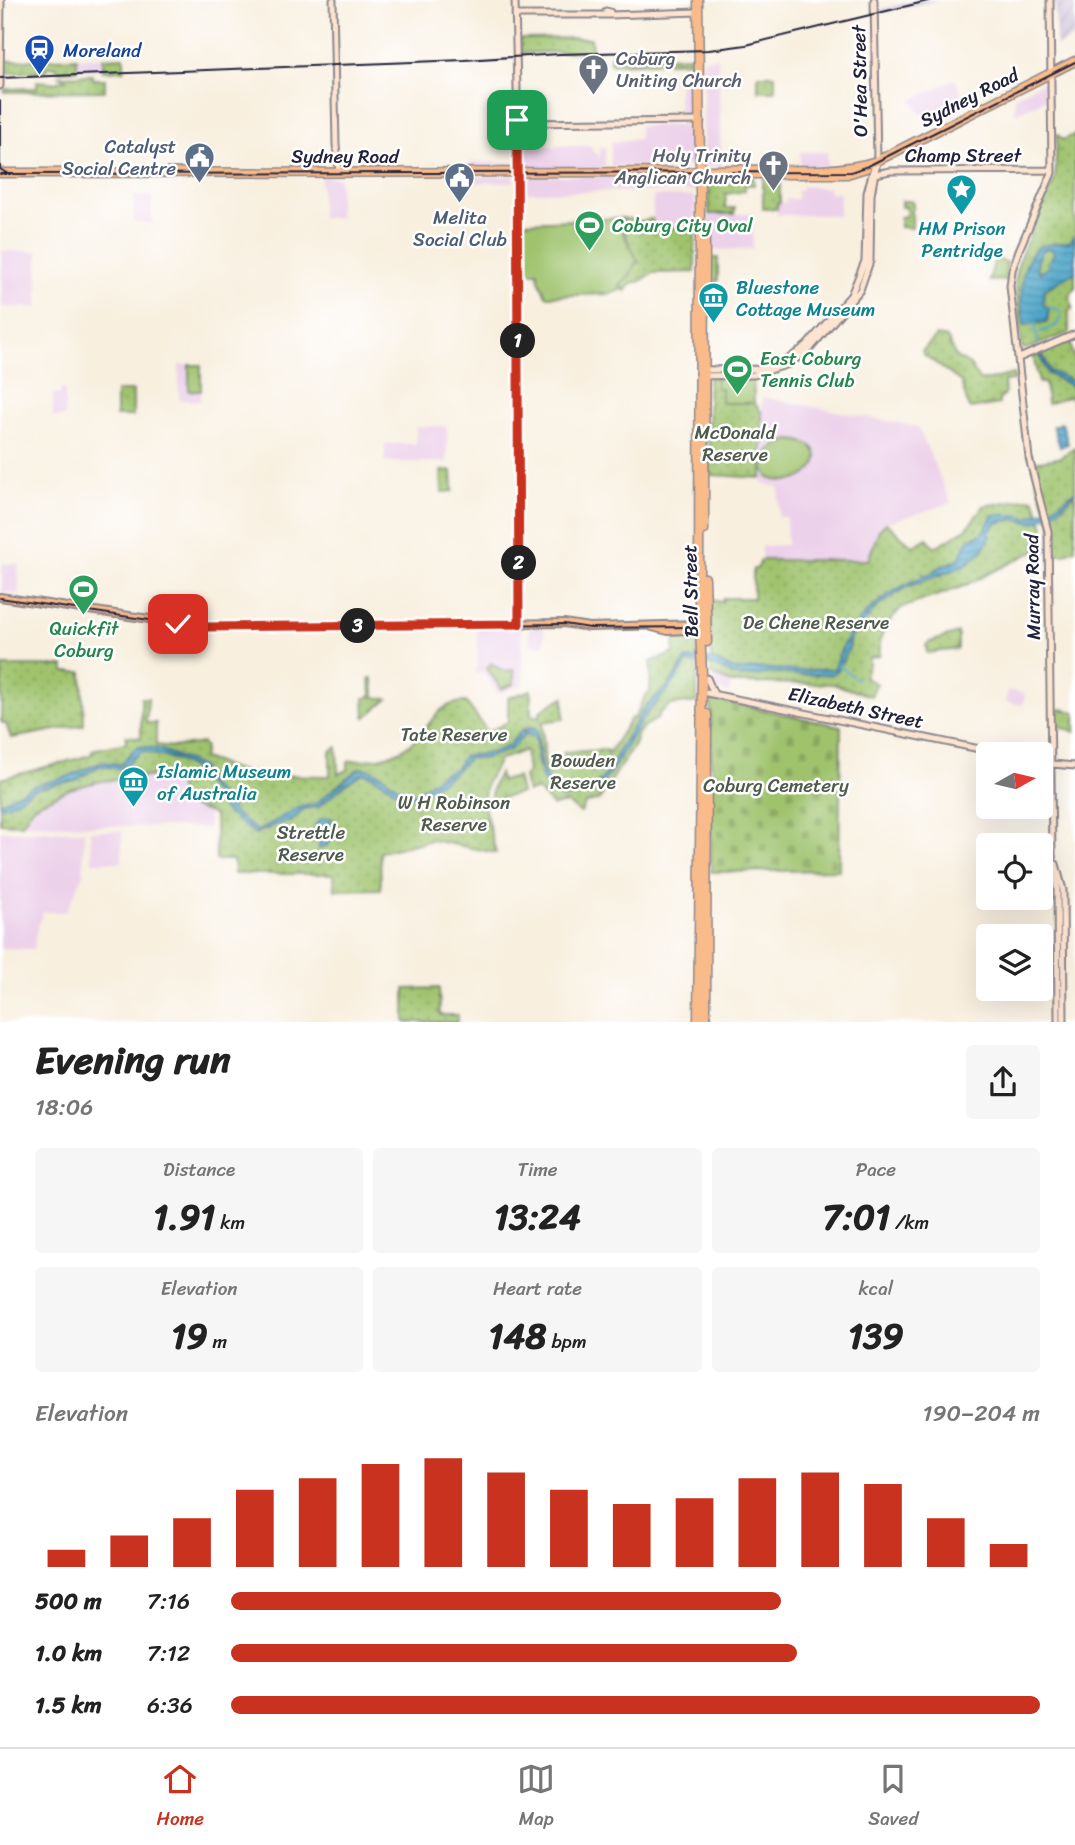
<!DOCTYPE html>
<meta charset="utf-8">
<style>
body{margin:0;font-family:Sriracha,sans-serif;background:#f6f6f6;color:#222;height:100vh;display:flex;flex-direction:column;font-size:26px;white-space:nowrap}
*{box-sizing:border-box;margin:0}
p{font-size:23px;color:#767676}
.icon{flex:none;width:38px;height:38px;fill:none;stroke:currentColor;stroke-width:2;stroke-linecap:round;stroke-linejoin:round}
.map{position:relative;height:1022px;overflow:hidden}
.side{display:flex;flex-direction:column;background:#fff;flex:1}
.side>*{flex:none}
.needle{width:46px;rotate:82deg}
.fabs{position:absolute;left:976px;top:742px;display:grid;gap:14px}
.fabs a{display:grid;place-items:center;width:77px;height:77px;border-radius:7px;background:#fff;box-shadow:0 7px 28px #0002;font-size:35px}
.pin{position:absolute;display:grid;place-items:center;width:60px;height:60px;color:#fff;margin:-30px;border-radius:14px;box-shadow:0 4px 10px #0006}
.km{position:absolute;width:35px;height:35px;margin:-18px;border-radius:50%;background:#222;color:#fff;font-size:19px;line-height:35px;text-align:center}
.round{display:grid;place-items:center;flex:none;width:74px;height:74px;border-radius:7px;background:#f6f6f6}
.summary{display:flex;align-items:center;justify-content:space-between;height:119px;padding:0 35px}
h1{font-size:38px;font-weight:700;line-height:52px}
.metrics{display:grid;grid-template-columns:repeat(3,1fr);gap:10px;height:119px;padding:7px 35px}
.metrics div{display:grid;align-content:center;border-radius:7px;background:#f6f6f6;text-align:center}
.metrics b{font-size:35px;font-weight:700}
.metrics small{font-size:19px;font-weight:400}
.metrics p{font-size:19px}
.chart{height:196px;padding:14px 35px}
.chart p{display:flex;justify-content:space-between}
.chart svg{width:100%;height:126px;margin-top:7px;stroke:#c8321e;stroke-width:6}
ul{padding:0 35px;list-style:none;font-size:23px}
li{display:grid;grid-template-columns:112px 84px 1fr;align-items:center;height:52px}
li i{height:18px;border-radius:9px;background:#c8321e}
.menu{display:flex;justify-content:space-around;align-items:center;height:98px;border-top:2px solid #e0e0e0;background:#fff;font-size:19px;color:#767676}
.menu a{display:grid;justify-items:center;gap:4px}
.menu .current{color:#c8321e}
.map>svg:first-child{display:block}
</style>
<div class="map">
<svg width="1075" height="1023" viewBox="0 0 1075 1023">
<defs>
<pattern id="industrial-furrows" width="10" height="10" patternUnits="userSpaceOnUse" patternTransform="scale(1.75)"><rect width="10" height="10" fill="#cbbfd5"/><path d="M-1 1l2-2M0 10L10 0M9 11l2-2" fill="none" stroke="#aea4b8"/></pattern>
<pattern id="cemetery-stones" width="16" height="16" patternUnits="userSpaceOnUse" patternTransform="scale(1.75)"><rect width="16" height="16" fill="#9fc36d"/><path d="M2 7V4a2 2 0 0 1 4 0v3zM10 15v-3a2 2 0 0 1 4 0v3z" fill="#89a75f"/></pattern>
<pattern id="park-dots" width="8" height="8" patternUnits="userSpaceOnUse" patternTransform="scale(1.75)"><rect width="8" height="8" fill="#9fc36d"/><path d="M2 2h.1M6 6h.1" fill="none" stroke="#89a75f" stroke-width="1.8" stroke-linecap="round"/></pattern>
<pattern id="water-rules" width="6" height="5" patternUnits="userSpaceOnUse" patternTransform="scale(1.75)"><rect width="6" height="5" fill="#4ba5c9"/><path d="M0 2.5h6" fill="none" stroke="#3e86a4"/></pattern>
</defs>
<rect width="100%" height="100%" fill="#fff"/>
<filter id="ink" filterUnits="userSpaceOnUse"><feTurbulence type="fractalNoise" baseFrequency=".0143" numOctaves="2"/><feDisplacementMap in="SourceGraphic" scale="14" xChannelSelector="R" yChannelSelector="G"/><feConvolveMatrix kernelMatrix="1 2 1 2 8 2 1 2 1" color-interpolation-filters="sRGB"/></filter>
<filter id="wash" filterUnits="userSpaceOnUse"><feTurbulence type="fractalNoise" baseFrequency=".00686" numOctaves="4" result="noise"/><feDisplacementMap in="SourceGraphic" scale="28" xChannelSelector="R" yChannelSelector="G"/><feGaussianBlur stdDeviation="1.57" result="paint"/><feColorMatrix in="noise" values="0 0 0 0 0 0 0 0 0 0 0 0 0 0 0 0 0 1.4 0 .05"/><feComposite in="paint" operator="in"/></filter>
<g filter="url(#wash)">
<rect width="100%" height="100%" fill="#f8efdf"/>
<path fill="#ecd1ea" d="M718,57l3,109h-16l-2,-2v-105z
M77,58h25l1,12h-26z
M683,64h12v17h-11z
M955,79l7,16 -11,6 7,13 -25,12 -6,-12 -4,2 -2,-3h-2l-7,-13z
M1045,81l3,17 -33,16v-18z
M696,83v34l-17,1 -1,-34z
M695,125v41h-84v-24l28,-3v-13z
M522,146h70v5l6,3v4l2,-1v-10h5v21l-83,1z
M800,152h27v14h-27z
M471,162h43v4l-43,2z
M458,176h56v6h-56z
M522,176h175l1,15 -176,1z
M321,177h18v41h-18z
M802,186l27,2v5h11l-1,22h-62v-12h8l1,-4h11v-9h5z
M134,196h18v27h-18z
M653,196h42v32h-42z
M709,214h44v35l-44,1z
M2,251h36v56h-36z
M179,365h22v36l-22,-1z
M61,389h4v28h-12v-23h7z
M762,397l156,30 33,76 -65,20 -7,7 -11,30h-107v-14l26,-1 -1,-28h-7v-30l-17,-3z
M444,426l3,3v33h-62v-18h31v-17z
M2,564h16l1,30 -17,-2z
M521,628l2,57 -25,9 -14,-20 -9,-1 3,-11 -1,-33z
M529,628h15v17l-14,1z
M711,674l20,9 -2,10 -14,-4z
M1008,690l17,4 -2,11 -17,-3z
M155,776l22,3 12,27 19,3v19l-186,-4 11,-18 37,-17 31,-8z
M0,831h84l-1,44 -17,37h-23l-7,20 -2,17 -34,-1z
M90,831h32v31h-30z"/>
<path fill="url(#industrial-furrows)" d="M1055,0h20v37l-19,9z"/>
<path fill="#cbbfd5" d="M917,0h21l-59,14 -1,-4z"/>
<path fill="#9fc36d" stroke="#607254" stroke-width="2" d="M124,57v13l-21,1v-13z
M622,218l1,15 7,13h2l6,16 -3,2 -5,11 -10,11 3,3 -14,5 -63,2 -7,-16 -1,-8 -15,1 1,-51z
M995,258l12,5 -2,17 -16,1z
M189,365h12v26h-12z
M716,377h37l1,26h-33l-5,-15z
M789,440c52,1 23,54 -20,38l-5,-8c-2,-17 9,-25 25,-30z
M491,663l12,8 11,-1v14l-13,5 -14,-21z"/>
<path fill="url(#cemetery-stones)" stroke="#607254" stroke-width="2" d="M711,699l130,27 -2,144 -128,2z"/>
<path fill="url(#park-dots)" stroke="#607254" stroke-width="2" d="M591,38l1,13 -71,2 -1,-14z
M617,55v4h10v2l14,-1v-2l53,-2 1,5 -85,3v-8z
M77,58v12l-19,1 -1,-4h-10l-1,4 -41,2v-12z
M92,75l1,4h12v12l-100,1 -1,-3 33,-1v-7l21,2v-2l8,-1 -6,-4z
M758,75h17v16h-17z
M1057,134l6,6 12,-6v154l-5,7 2,14 -3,1v23l-43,16 -4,-1 -7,-72 6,-21 34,-76z
M709,178h45v7h-9v6l-19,3 -1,14h10l-1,6h-25z
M763,178h17v25l-3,1v5h-14z
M901,201h12v8l-3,3 2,3v13l-12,-1v-10l6,-1v-9h-5z
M623,218l18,3 11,-2 1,9h42v44l-42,1 -14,9h-6l-8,9 -5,-5 10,-11 5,-11 3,-2c-6,-16 -15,-25 -15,-44z
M709,258h9v22l-3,5h-6z
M937,336l10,2 9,19 14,8 9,15h10l25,-6 1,6 -11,1 1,13 -6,5v5l-28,5 -2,-1 -8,-26 -38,-28 -1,-3z
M1067,339l3,2 5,22v46l-4,-13 -24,8 -2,-21h-6l-6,-28z
M716,377v11h5v15h33l8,10v65l-50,-3 -3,-2 -1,-93 2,-2z
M116,391h17v25h-17z
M1075,448v101l-11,5h-11l-1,-28 -15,-44 -4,-20 25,-4z
M441,471h11l1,20 -11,1z
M1030,498l5,2 9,27 1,21 -9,2 -72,36 -63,22 -17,20 -4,14v14l-11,2v7l-5,12 12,7 -5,12 -38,-12 -102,-1 -20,-9v-74l11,2 1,-4h30v-29h4l4,-9h107l11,-30 7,-7 27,23 14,-8 8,9 31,-18 18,-23z
M958,633v16l-31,4 -1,-8 4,-3z
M674,634l15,3 8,7v58l-27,3 -10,8 -3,6 -14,8 -5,7 -4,11 -35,55 -14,4 -4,9 -14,-10 -14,3 -16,-16 -10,2 -3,-15 4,-5 -3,-22 -26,10 -13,24 -3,19 13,50 -64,-13 -52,12 1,37 -46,1 -1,-16h-100l-1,-14h-17l-1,-44c-10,-8 -27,-7 -32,-14 -3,-6 -4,-17 -6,-23l-22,-3 -54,5 -31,8 -37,17 -11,18 -22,-1v-44l80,-21 12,-4v-4l4,-1 30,-6v-7l15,2v-40h7l-2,25h10v22l17,2 29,-4 3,4 -2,11 50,17 77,1v-25l7,-4 1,27 10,-4v-9c24,0 50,-4 68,-22 18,-18 22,-37 50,-37l22,30 20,-10v-24l23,-8v25l9,2v-6l24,-14v22l-22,3 3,44h19v-14l43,-2 1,4 23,-36 3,1 10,-21 6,-7 1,-29 23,-9z
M2,666h62v6h18l2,53 -73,13 -5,-14 -5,-2z
M370,678h3l1,19 14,2 -23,19 -1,-20 7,-1z
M1062,709l13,3v20l-20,-6v-16z
M499,773l2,8 16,-4 4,16 -31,8 3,-16z
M439,988l1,27h18v7h-53v-33z"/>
<path fill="url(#water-rules)" stroke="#366482" stroke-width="2" fill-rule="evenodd" d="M1075,235v37l-31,18 -1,15 6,3 -2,14 -23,3c-4,-25 -6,-61 15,-79l30,-4zM1045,249h7l2,5 -6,9v4l-8,6c-6,-7 -1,-19 5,-24z
M1041,351l9,20 23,10 2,7 -27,-14 -10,-22z
M1062,423l6,21 -8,3 -7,-21z
M1075,491c-8,16 -25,24 -42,32l-21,-4 -17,5 -7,10 3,2 -9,15 -18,15 -59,22 -29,20 -27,32v8l-11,22 -5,4 -33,1 -23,-2 -39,4 -27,-12 -24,-2 -15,23 -29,32 -33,56 -11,13 -13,8 -24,3c-24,-13 -25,-33 -26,-57l-3,-5 -8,-2v-5l9,-2 3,3 4,37 10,18 12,9 22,-2 10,-6 14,-15 13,-27 23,-37 24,-22 17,-26h25l26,12 22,-3 39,3 36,-2c4,-9 6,-17 10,-26 17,-31 46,-54 79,-66v-3l4,2 11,-8 21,-9 10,-20 14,-6 10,-18h25l10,3 29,-13z
M523,729l1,7 -14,14 -27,9 -14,-1 -14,14 -39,25c-19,2 -33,-20 -52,-24l-17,10 -29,24 -14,2 -12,12 -14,3 -23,10 -32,-24 -4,-10 -14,-17 -4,-10 -24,-13 -35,-9 -22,18 -20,-3 -24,14 -42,9 -24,15 -10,2v-3l32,-17 35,-9 35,-15 19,2c4,-4 10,-13 15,-16 13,-6 53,13 65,19l9,19 19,16 4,10 24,19 43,-24 15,-3 43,-35c23,-4 36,23 57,25l28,-21 12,-4 9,-13 26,-3 18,-7z
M332,818l-4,27 -9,4v-5l-4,-3v-16l6,-6z"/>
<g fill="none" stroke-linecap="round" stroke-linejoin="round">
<path stroke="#4ba5c9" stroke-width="2" d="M1035,322l3,25
M1040,332l17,-7 5,-12 -6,-5h-7
M838,665l19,14"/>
</g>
</g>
<g filter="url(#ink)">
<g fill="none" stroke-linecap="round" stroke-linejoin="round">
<defs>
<path id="secondary" d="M333,0l3,145 3,27
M515,0l1,46
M1050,0l2,173 -33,77 -7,20 -2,16 19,172 19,73 4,324 5,34 1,134
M606,11l4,1v3h-4z
M515,15h91
M610,15l88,-3
M516,45l2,88
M0,86l1,-86
M518,111l3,13 -3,12v258
M520,123l181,-2
M875,174l15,-3 162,-1
M1019,358l56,-24
M701,370l60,-1 26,-9 20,-15 44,-50 14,-34 2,-68 8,-30
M702,376l52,-1 35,-11 21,-15 50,-59 10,-29 1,-66 6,-34 -3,-161
M518,393l1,231
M707,678l7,16
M702,692l302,62
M1041,763l34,3
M1056,864l7,26 1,133"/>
<path id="primary" d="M0,597l204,30 360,-4 25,4 112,-3
M652,627l16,4 36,-2"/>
<path id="highway" d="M0,173l689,-1c60,-8 131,7 188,-11l198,-100
M698,174h149l19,-6
M704,530l1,-295
M705,578l2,64
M698,1023l4,-349 -3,-70 1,-434 -2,-170
M706,1023l1,-309"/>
</defs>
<use href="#secondary" stroke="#8d888d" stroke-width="9"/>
<use href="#primary" stroke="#8d888d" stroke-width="10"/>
<use href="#highway" stroke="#8d888d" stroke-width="11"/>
<use href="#secondary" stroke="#fde4d1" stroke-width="5"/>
<use href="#primary" stroke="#fabb8b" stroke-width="6"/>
<use href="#highway" stroke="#fabb8b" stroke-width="8"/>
<path stroke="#22223b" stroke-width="2" d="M0,101v68l8,5
M0,174l851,-2 17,-6 207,-104
M0,598l204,30 360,-4 26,4 104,-1"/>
<path stroke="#22223b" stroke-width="2" d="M0,78l464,-18 96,-6 149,-4 37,-5 186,-45"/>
</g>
</g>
<g fill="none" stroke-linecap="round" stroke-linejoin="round" filter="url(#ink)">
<defs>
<path id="route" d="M178,624l26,3 315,-3 -2,-504"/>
</defs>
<use href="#route" stroke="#fff" stroke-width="14"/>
<use href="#route" stroke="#c8321e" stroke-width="9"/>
</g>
<defs>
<symbol id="station-pin" viewBox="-11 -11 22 30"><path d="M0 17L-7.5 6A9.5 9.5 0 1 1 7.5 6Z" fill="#1a4fb4" stroke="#fff"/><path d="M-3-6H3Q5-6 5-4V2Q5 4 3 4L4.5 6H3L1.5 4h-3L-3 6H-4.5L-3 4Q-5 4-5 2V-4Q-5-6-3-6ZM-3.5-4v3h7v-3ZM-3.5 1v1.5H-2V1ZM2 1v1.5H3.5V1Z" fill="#fff"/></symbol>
<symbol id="church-pin" viewBox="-11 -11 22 30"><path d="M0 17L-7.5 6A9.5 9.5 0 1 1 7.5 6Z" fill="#6b7280" stroke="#fff"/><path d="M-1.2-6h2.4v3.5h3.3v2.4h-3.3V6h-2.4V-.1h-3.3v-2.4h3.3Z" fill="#fff"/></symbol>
<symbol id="civic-pin" viewBox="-11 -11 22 30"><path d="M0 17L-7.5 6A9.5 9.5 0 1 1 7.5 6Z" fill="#5c6f8a" stroke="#fff"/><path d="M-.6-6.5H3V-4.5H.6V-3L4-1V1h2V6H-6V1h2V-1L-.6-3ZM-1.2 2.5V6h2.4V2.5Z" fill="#fff"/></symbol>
<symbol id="sight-pin" viewBox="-11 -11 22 30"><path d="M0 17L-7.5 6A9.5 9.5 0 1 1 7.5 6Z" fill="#0f9aa8" stroke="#fff"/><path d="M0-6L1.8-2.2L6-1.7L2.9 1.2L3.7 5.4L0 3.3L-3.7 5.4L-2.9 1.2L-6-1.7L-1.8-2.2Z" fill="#fff"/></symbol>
<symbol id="stadium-pin" viewBox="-11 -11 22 30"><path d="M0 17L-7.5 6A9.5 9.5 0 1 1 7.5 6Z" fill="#2e9e5b" stroke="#fff"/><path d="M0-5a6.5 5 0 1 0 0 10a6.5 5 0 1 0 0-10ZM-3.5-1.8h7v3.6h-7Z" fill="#fff"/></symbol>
<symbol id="museum-pin" viewBox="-11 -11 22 30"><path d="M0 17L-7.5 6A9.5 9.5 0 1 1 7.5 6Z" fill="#0f9aa8" stroke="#fff"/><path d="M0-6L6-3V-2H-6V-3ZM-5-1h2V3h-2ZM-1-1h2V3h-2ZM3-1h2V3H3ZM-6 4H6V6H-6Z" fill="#fff"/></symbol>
</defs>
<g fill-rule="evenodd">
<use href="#station-pin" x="22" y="32" width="35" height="47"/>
<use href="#church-pin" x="576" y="52" width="35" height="47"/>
<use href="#civic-pin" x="182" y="140" width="35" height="47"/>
<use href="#church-pin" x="756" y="148" width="35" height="47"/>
<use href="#civic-pin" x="442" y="160" width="35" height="47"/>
<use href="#sight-pin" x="944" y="172" width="35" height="47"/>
<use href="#stadium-pin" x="572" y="208" width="35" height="47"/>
<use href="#museum-pin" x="696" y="280" width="35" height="47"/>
<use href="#stadium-pin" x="720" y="352" width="35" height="47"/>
<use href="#stadium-pin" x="66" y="572" width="35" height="47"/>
<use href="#museum-pin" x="116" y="764" width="35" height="47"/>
</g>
<g text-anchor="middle" stroke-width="5" stroke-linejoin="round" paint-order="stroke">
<g font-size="19" fill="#164399" stroke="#fff" text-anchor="start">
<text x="63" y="57">Moreland</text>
</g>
<g font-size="19" fill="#5b616d" stroke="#fff" text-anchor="start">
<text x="616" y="65">Coburg<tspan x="616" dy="22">Uniting Church</tspan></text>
<text x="751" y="162" text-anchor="end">Holy Trinity<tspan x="751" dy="22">Anglican Church</tspan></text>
</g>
<g font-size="19" fill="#22223b" stroke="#fff">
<text transform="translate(859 81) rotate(-91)" y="7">O'Hea Street</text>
<text transform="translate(969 97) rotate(-27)" y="7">Sydney Road</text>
<text x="963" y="162">Champ Street</text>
<text x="345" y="163">Sydney Road</text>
<text transform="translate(1032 587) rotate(-91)" y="7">Murray Road</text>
<text transform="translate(690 591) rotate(-91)" y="7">Bell Street</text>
<text transform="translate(856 707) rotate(12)" y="7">Elizabeth Street</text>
</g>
<g font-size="19" fill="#4e5e75" stroke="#fff" text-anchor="end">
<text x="176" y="153">Catalyst<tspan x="176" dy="22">Social Centre</tspan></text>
<text x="460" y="224" text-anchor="middle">Melita<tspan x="460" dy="22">Social Club</tspan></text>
</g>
<g font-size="19" fill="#27864d" stroke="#fff" text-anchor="start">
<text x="612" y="232">Coburg City Oval</text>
<text x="760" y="365">East Coburg<tspan x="760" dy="22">Tennis Club</tspan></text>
<text x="84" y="635" text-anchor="middle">Quickfit<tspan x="84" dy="22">Coburg</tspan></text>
</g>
<g font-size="19" fill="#0d838f" stroke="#fff" text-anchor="start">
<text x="962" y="235" text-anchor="middle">HM Prison<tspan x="962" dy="22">Pentridge</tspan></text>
<text x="736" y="294">Bluestone<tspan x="736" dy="22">Cottage Museum</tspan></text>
<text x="157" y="778">Islamic Museum<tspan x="157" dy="22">of Australia</tspan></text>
</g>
<g font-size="19" fill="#4e5a4c" stroke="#fff">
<text x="735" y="439">McDonald<tspan x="735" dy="22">Reserve</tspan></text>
<text x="816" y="629">De Chene Reserve</text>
<text x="454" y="741">Tate Reserve</text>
<text x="583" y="767">Bowden<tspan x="583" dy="22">Reserve</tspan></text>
<text x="776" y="792">Coburg Cemetery</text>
<text x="454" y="809">W H Robinson<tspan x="454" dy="22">Reserve</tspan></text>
<text x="311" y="839">Strettle<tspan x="311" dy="22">Reserve</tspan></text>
</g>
</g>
</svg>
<div class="fabs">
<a><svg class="needle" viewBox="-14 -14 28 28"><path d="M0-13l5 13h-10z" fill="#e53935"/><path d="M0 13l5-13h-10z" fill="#767676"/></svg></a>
<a><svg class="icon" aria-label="locate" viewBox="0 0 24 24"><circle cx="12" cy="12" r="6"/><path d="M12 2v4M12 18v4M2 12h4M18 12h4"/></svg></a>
<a><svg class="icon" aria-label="layers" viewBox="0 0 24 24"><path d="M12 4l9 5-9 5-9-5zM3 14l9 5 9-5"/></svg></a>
</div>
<div class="pin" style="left:517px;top:120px;background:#1e9e55"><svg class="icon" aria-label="arrive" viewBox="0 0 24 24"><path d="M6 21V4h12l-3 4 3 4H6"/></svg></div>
<div class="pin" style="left:178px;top:624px;background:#d93025"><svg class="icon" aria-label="check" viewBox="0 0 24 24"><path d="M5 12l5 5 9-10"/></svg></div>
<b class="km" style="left:518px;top:341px">1</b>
<b class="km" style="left:519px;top:563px">2</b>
<b class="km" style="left:358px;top:626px">3</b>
</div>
<section class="side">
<div class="summary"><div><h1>Evening run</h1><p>18:06</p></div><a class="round"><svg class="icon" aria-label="share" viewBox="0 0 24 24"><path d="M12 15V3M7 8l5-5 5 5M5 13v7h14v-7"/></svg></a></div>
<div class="metrics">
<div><p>Distance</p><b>1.91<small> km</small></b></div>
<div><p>Time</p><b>13:24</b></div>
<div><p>Pace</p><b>7:01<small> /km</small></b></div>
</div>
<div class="metrics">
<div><p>Elevation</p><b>19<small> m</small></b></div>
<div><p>Heart rate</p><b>148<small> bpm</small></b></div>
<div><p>kcal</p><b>139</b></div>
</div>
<div class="chart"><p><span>Elevation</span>190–204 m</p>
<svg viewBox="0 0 160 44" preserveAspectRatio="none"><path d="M5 44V38M15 44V33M25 44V27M35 44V17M45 44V13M55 44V8M65 44V6M75 44V11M85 44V17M95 44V22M105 44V20M115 44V13M125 44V11M135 44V15M145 44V27M155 44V36"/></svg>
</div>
<ul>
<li><b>500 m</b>7:16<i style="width:68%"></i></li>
<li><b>1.0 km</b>7:12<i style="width:70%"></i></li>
<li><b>1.5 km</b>6:36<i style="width:100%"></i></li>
</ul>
</section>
<nav class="menu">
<a class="current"><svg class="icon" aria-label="home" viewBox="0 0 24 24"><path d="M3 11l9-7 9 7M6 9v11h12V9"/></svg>Home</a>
<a><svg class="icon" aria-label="map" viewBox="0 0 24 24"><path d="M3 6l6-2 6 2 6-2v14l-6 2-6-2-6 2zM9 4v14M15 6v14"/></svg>Map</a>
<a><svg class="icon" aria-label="saved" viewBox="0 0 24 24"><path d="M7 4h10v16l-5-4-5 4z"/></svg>Saved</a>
</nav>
